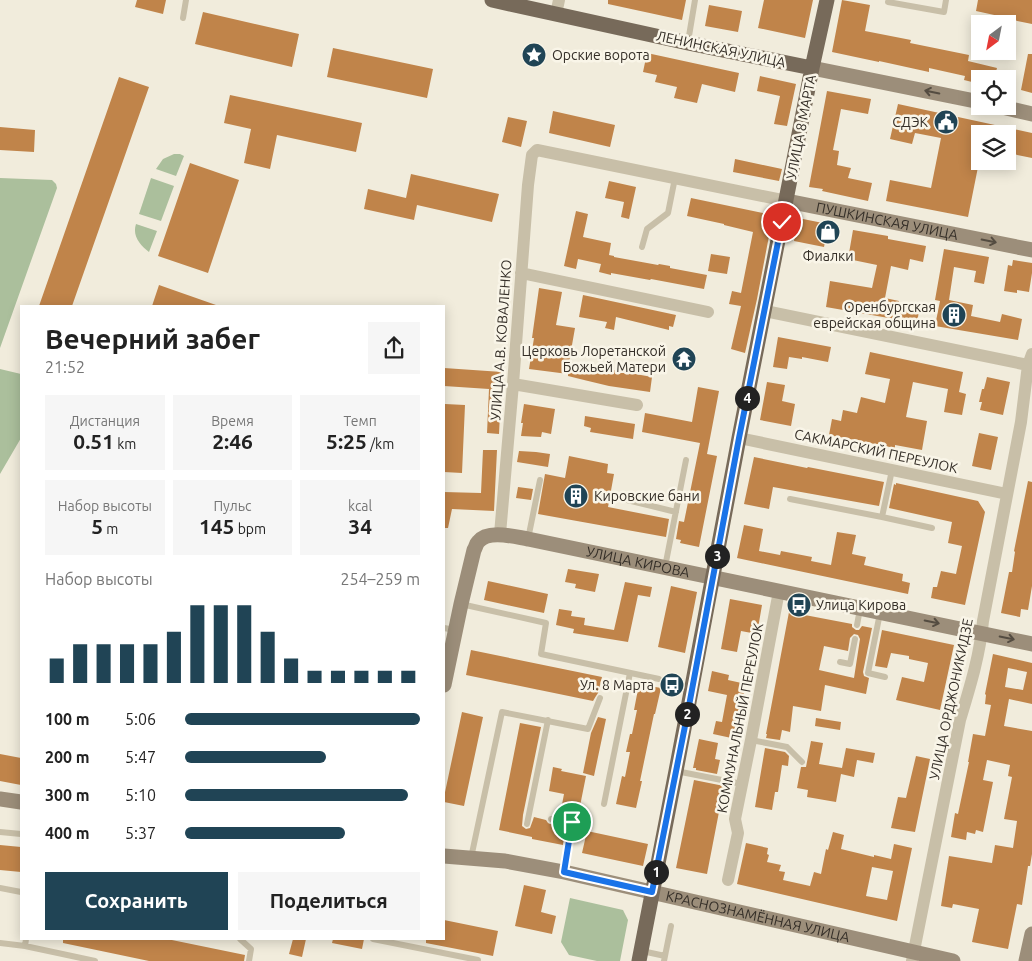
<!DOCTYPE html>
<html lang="ru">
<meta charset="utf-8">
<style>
body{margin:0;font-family:Ubuntu,sans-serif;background:#f6f6f6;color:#222;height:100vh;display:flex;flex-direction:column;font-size:19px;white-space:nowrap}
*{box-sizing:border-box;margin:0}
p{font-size:16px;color:#767676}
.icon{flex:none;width:28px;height:28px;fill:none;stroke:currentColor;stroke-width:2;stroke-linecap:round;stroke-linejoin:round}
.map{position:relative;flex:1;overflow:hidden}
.panel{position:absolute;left:20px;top:305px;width:425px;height:635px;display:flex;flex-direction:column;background:#fff;border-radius:0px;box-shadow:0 2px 12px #0003}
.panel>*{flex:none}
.needle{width:32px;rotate:212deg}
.tools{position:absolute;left:971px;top:15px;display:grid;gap:10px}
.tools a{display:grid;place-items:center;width:45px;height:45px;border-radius:0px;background:#fff;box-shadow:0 2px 12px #0003;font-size:25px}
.pin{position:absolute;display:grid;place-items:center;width:42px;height:42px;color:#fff;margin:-21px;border:2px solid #fff;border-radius:50%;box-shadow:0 1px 5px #0007}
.km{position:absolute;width:25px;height:25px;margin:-12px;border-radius:50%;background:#222;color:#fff;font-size:14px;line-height:25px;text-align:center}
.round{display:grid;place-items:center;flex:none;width:52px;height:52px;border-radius:0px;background:#f6f6f6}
.summary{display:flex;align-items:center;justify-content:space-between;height:85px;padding:0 25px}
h1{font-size:28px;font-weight:600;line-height:38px}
.figures{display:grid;grid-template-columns:repeat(3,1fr);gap:8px;height:85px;padding:5px 25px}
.figures div{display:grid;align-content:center;border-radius:0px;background:#f6f6f6;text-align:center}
.figures b{font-size:21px;font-weight:600}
.figures small{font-size:14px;font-weight:400}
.figures p{font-size:14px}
.chart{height:140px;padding:10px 25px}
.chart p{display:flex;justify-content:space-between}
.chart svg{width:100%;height:90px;margin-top:5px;stroke:#204455;stroke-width:6}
.action{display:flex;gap:10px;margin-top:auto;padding:10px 25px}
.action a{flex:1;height:58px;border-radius:0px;background:#204455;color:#fff;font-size:20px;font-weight:600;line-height:58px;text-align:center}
.action a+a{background:#f6f6f6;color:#222}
ul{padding:0 25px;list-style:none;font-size:16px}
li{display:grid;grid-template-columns:80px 60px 1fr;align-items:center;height:38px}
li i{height:12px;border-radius:6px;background:#204455}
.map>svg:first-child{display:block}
</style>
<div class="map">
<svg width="1032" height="961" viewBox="0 0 1032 961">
<rect width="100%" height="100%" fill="#f1ecdc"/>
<path fill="#abbf9c" d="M174,154h6l4,2 -8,20 -20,-7 7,-10z
M0,178l52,2 4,4 1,4 -57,160z
M151,178l23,8 -13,35 -22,-7z
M136,224l21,7 -8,21c-9,-7 -17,-16 -13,-28z
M0,369l21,5v64l-21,36z
M570,898l53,12 5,10 -8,41h-23l-28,-6 -8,-13z"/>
<path fill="#c0844a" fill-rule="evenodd" d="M137,0h29l-3,14 -28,-7z
M608,0h78l-4,20 -74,-16z
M764,0h49l-8,38 -47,-10z
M842,0l28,5 -5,26 46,9 -1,3 59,12 -1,6 29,7 -3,11h-14v5l-16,-4 1,-4 -36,-8v4l-50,-11v1l-47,-10z
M978,0h54v24l-24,-5v-1l-32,-7z
M709,5l33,6 -4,21 -33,-6z
M203,12l96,22 -7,33 -97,-23z
M333,48l100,21 -6,29 -100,-21z
M647,53l92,20 -4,19 -33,-8 -5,19 -23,-5 3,-11 -22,-5 2,-7 -14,-3z
M1028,54h4v39l-11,-3z
M760,76l36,8 -9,42 -13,-2 6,-28 -23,-5z
M119,77l30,10 -77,219h-33z
M827,91l44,8 -3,15 -27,-5 -8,41 6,1 -2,14 14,3 -3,10 24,5 -4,18 -46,-10 1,-2 -14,-2z
M230,95l132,28 -6,29 -79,-17 -7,34 -26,-6 7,-34 -27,-6z
M898,104l134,29v25l-24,-5v-19h-28v23l-12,60 -82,-16 4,-21 41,8 10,-50 -26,-5 -3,11 -22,-5z
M553,111l62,14 -5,22 -61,-14z
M508,117l19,4 -6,26 -19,-5z
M0,127l35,3 -1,22 -34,-2z
M735,159l47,10 -3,12 -46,-9z
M190,163l49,17 -31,93 -50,-17z
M411,174l88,20 -7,28 -75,-17 -3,15 -50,-11 4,-20 38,9z
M609,181l27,6 -7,32 -8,-2 3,-15 -19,-4z
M691,198l82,17 -16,84 -12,54 -14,-4 10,-43 -12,-2 3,-13 9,2 12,-61 -29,-7v-1l-37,-8z
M576,211l12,3 -5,23 28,6 -2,12 5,1v1l44,8 1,-1 11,2v2l37,7 -3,14 -53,-10 -1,1 -39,-7v2l-12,-3 2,-8 -23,-5 -2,10 -12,-3z
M798,218l35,7 -4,18 -4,-1 -1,5 -30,-6z
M853,230l35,6v3l38,7 -3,16 -13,-3 -2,11 -17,-4 -6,32 14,3 -1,7 21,3 -2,12 -91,-16 4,-26 42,7 5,-23 -29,-6z
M944,249l45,8 -5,27 -10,-2 2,-11 -22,-4 -5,33 24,5 -2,11 29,6 2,-8 20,5 -4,21 -83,-14 5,-25 -5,-1z
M711,254l19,3 -3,17 -19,-3z
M1013,260l19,3v10l-3,19 -12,-2v3l-13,-2 4,-26 4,1z
M159,285l57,20v1h-64z
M539,288l23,4 -6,33 19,3 -6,34 83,15 -2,15 -41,-6 -25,-6 -16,-4v-2l-39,-5 5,-31h-2z
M583,295l93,20 -3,12 -4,-1v4l-53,-13 -2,13 -9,-2 2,-6 -28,-5z
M778,337l53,10 -3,15 -26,-5v2l-13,-2 -2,12 -14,-2z
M870,352l93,20 -4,20 7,2 -4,21 -18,-3 4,-23 -35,-7 -7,35 21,4 -5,29 -27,-5v3l-66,-13 3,-16 9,2 2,-11 14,3 4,-16 24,6 5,-24 -25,-5z
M444,368l58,4 -3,62 -12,-1 2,-44 -45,-3z
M987,377l23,5 -7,33 -23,-5 2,-8h-3l3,-13h2z
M767,382l18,3 -3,16 13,3 -4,22 -31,-6z
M698,387l21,4 -12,63 10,2 -18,91 -19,-4 1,-3 -5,-1 3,-18 5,1 16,-79 -58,-11 3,-19 47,9z
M445,404l20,1 -3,68 -18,-1z
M524,404l31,5 -4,25 -9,-2 -1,5 -20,-1 2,-13h-2z
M585,416l50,8 -2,15 -43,-7 1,-4 -7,-2z
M979,433l19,4 -7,33 -19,-4z
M483,450h14l-3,61 -42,-2 -4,19h-4v-36l37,1z
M519,451l17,1 14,2 -2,13 -31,-5z
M569,456l39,8 -1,9 7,1 -6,33 61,12 -3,18 -128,-23 7,-40 20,4z
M754,457l53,11 1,-1 76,15 -5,24 -106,-19 -4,22 -25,-5z
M1028,481l4,1v104l-4,24 -7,-1 -1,8 -19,-4 8,-41h3l3,-20 -1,-1z
M896,483l82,18 7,11 -20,93 -34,-7 2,-11h4l4,-16 15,3 6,-28 -14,-3 4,-21 -63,-14 5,-24 2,1z
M518,487l15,2 -2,11 -15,-2z
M744,525l19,4 -4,22 21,4 1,-4 31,6 -1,4 20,4 6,-33 19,3 -4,19 14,3 -2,8 39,9 -1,7 8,2 -2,11 -171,-36z
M568,569l31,5 -4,18 -20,-4 1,-4 -11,-2z
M488,581l60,13 -4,19 -60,-13z
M625,582l27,5 -2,10 -12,-2 -10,47 -55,-9 1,-4 -18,-4 3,-16 13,2 -1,5 14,2 -1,7 30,5z
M671,586l26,6 -12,61 -27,-6z
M730,599l32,6 -5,29 -16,-3 -4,21 -16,-3z
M789,612l63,12v3l4,3h3l3,-4 10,2 -9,44 1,4 5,2 -3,16 -41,-9 -4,26 -28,-5 -3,26 -8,-2 -2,10 -14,-2 1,-4h-1zM854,634l4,1 2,4 -6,39 -35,-8 5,-24 24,5 2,-13z
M882,630l72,15 -14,65 -44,-10 6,-23 22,5 4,-19 -19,-4v-3l-18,-3 -4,15 -12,-2z
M471,650l131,27 -4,16 -2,3 -3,5 -127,-26z
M993,654l39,9v41l-23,-5 -5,27 28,5v123l-2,12h-2l-6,39 -5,-1 -9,45 -36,-7 7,-33 -26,-5 -1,4 -11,-2 8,-50 43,7 3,-18 18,3 4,-27 -13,-2 8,-42 -4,-1 2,-11 -23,-5 -4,20 10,2 -10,50 -7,-2 -1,4 -8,-2 -1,8 -15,-3 4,-24 3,1 11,-52h-1l5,-28 12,2 6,-31 -6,-1 1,-9 -1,-1zM1008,668l19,4 -4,18 -18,-3z
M712,671l17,4 -1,5 18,4 -4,17 8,1 -2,8 -6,-1 -6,30 -23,-5 3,-13 6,1 5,-27 -19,-4z
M639,684l22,4 -6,26h-1l-14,67h2l-6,27 -20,-4 6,-28 3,1 5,-25h-4l4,-18h2l5,-24h-3z
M462,712l21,5 -19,89 -20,-4v-5z
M598,717l8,2 -12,57 -11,-3 8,-40z
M816,718l25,4 -1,8 -25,-4z
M520,723l21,4 -18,88 -1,11 4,3 4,-1 4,-11 12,3 2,3 2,1 16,2 -3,19 -31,-6v-2l-33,-7z
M699,739l19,4 -3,16 5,1 -3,14 -21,-4v-2h-3z
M811,741l12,2 -4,21 23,4 4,-20 29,5 -2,10 -16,-3 -3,17 -13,-3 -5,28 -29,-5 1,-7 -11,-2 4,-21h5z
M765,748l20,4 4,4 -1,10 -6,-1 -4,27h-3l-3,18 -17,-3z
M0,754l21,4v27l-21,-4z
M916,756l14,3 -15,73 -24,-4 7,-31 8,1z
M553,767l9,2 -1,2 25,5 -7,35 -6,-1 -2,7 -11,-2 4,-21 -15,-3z
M694,780l30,6 -17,88 -31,-6z
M587,831l61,13 -5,22 -61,-13z
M833,832l11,3 -3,14 33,8v-2l17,4 3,-15 18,4 -15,73 -160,-37 9,-41 22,5 -1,6 2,1 -2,7 14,3 -2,6 6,1 -2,8 27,6 4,-14 7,2 5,-25 2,1zM872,867l21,4 -6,29 -21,-4z
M0,845l21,2v25l-21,-2z
M524,885l22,5 -5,22 15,4 -4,18 -37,-8z
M444,920l54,11 -5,25 -67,-13v-4h18z
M63,939h104l78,16 -1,6h-95l-86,-18z
M293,939h13l-4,18 -13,-3z
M333,939h31l-2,10 -30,-6z"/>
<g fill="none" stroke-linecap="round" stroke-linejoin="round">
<path stroke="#c8bfa8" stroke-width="6" d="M888,2l56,10 2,-12
M183,18l3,-18
M688,42l7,-42
M642,247l5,-18 21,-16 7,-35
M623,499l53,13
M790,499l92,18 10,-47
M882,517l50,11
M528,539l12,-59
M665,567l21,-107
M461,604l85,19 -5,31 118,25
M880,613l-12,60 17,4
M857,625l3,-16
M444,628l11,2
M840,662l10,2 5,-25
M751,740l36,7 15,15
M676,771l66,13
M604,804l26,-131
M551,819l21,3 -8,49
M527,824l21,-104
M0,832l21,2
M471,858l31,-146 86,17 12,-31
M0,888l21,4
M240,939l11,10 -2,12
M373,939l105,21
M0,943l25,3 70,15
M25,946l1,-7
M642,951l23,5 -1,5
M665,956l6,-30"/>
<path stroke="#c8bfa8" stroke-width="12" d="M556,14l3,-14
M521,273l187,39
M765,311l263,54
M513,384l124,21
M739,438l268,56
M500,534l13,-150 15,-199 4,-30 5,-5 250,51
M728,880l10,-47 -3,-14 16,-79 28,-149
M912,961l48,-241c10,-33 20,-65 23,-99l38,-199 7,-57 4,-11"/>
<g stroke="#9c8e7a" stroke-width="15">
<path d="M812,68l168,34"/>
<path d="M998,106l34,8"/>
<path id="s1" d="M787,201l245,49"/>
<path id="s2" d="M444,685l17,-81 13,-54c2,-3 2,-6 4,-8 10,-13 37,-5 50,-3l504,105"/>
<path d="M0,799l21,3"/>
<path id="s3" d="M444,856l61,5 59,11 389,89"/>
<path d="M1026,961l6,-27"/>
</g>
<path stroke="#776a5a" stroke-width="15" d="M492,0l196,43 124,25
M639,961l37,-190 63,-333 73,-370 15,-68"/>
</g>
<defs><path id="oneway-shaft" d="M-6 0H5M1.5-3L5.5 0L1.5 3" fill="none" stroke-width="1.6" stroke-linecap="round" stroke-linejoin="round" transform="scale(1.25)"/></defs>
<g stroke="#544c41">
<use href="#oneway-shaft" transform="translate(932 92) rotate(-168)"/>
<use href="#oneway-shaft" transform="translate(989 241) rotate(11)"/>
<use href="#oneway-shaft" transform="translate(932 622) rotate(12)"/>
<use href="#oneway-shaft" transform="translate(1007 638) rotate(12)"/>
</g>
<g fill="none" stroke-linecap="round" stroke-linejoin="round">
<defs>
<path id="route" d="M572,822l-8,50 88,20 36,-181 51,-273 43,-216"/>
</defs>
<use href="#route" stroke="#fff" stroke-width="10"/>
<use href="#route" stroke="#1a73e8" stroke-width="6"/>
</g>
<defs>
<symbol id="sight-disc" viewBox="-11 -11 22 22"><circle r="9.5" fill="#204455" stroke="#f9f5e8"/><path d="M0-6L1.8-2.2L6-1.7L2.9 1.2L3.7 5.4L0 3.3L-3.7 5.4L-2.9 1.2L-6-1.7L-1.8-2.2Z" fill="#fff"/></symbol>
<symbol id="civic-disc" viewBox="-11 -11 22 22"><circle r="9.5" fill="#204455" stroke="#f9f5e8"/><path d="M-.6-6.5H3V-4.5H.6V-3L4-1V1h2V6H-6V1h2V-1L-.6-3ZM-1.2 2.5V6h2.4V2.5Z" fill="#fff"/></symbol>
<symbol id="shop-disc" viewBox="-11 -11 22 22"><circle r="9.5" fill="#204455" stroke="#f9f5e8"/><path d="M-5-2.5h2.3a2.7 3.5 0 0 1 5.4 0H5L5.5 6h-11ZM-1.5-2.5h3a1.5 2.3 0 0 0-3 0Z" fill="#fff"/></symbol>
<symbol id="building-disc" viewBox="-11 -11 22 22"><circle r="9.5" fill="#204455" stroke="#f9f5e8"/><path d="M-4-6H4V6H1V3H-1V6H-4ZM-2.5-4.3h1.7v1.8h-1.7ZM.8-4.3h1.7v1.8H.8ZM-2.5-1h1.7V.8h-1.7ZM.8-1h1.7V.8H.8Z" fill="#fff"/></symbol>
<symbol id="temple-disc" viewBox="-11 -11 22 22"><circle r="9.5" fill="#204455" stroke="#f9f5e8"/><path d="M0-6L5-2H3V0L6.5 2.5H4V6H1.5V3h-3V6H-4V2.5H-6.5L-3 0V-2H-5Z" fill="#fff"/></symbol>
<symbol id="bus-disc" viewBox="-11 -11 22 22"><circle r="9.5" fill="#204455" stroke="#f9f5e8"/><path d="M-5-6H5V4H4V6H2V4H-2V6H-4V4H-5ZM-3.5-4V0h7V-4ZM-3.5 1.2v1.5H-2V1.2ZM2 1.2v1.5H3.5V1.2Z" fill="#fff"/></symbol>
</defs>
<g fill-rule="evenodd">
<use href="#sight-disc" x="520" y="41" width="28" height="28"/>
<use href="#civic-disc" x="932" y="108" width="28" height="28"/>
<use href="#shop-disc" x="814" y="218" width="28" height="28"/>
<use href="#building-disc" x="940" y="301" width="28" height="28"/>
<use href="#temple-disc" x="670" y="345" width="28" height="28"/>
<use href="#building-disc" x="562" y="482" width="28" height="28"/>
<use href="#bus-disc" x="785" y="591" width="28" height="28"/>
<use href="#bus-disc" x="658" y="671" width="28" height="28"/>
</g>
<g text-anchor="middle" stroke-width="5" stroke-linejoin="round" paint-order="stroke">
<g font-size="14" fill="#352f28" stroke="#f9f5e8">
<text transform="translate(721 49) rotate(12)" y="5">ЛЕНИНСКАЯ УЛИЦА</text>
<text transform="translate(801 127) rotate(-79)" y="5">УЛИЦА 8 МАРТА</text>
<text dy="5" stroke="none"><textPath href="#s1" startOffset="102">ПУШКИНСКАЯ УЛИЦА</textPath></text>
<text transform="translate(501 340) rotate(-86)" y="5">УЛИЦА А.В. КОВАЛЕНКО</text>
<text transform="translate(876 451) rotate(12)" y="5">САКМАРСКИЙ ПЕРЕУЛОК</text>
<text dy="5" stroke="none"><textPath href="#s2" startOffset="312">УЛИЦА КИРОВА</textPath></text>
<text transform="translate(951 699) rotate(-78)" y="5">УЛИЦА ОРДЖОНИКИДЗЕ</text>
<text transform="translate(740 718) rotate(-79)" y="5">КОММУНАЛЬНЫЙ ПЕРЕУЛОК</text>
<text dy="5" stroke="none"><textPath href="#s3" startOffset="320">КРАСНОЗНАМЁННАЯ УЛИЦА</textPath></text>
</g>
<g font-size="14" fill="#352f28" stroke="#f9f5e8" text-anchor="end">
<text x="552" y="60" text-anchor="start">Орские ворота</text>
<text x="928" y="127">СДЭК</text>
<text x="828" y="261" text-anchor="middle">Фиалки</text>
<text x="936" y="312">Оренбургская<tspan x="936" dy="16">еврейская община</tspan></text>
<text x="666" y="356">Церковь Лоретанской<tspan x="666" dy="16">Божьей Матери</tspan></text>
<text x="594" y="501" text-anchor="start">Кировские бани</text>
<text x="816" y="610" text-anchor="start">Улица Кирова</text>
<text x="654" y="690">Ул. 8 Марта</text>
</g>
</g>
</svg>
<div class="tools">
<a><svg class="needle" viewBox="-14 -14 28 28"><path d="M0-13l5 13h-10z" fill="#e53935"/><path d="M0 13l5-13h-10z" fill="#767676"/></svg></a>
<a><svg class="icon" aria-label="locate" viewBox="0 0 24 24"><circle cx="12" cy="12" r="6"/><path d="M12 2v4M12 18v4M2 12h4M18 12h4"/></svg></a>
<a><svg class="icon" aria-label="layers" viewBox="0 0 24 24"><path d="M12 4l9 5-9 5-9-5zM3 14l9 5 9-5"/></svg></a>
</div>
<div class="pin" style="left:572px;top:822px;background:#1e9e55"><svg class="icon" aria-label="arrive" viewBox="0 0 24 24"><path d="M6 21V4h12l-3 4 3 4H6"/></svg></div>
<div class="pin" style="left:782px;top:222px;background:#d93025"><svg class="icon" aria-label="check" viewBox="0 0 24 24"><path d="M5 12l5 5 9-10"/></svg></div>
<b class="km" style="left:656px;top:872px">1</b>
<b class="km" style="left:687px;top:714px">2</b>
<b class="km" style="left:717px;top:556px">3</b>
<b class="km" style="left:747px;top:398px">4</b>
<section class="panel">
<div class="summary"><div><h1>Вечерний забег</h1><p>21:52</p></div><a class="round"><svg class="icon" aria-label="share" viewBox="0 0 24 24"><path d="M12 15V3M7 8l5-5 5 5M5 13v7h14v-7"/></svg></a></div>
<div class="figures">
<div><p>Дистанция</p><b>0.51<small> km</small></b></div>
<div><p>Время</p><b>2:46</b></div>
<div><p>Темп</p><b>5:25<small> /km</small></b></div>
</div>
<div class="figures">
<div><p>Набор высоты</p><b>5<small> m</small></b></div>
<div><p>Пульс</p><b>145<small> bpm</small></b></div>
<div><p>kcal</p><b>34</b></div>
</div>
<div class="chart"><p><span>Набор высоты</span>254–259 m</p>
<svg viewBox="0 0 160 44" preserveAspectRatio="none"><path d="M5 44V32M15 44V25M25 44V25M35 44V25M45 44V25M55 44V19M65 44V6M75 44V6M85 44V6M95 44V19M105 44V32M115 44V38M125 44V38M135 44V38M145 44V38M155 44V38"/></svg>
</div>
<ul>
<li><b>100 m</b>5:06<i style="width:100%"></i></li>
<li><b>200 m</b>5:47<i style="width:60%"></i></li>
<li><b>300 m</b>5:10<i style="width:95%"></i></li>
<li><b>400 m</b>5:37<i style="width:68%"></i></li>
</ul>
<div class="action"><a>Сохранить</a><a>Поделиться</a></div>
</section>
</div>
